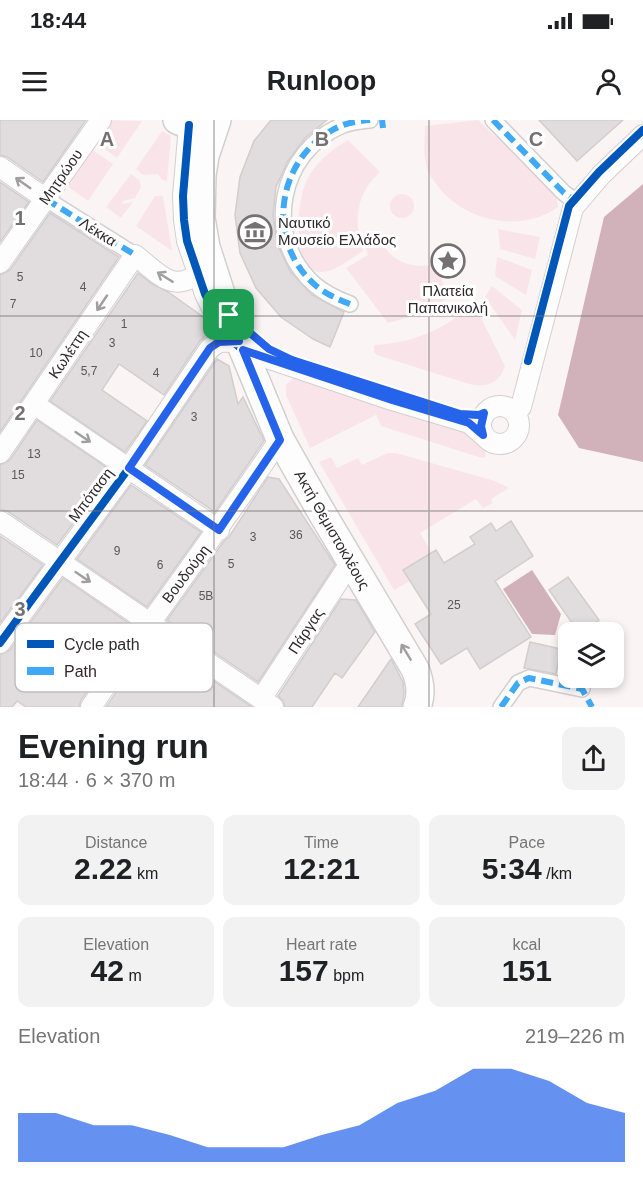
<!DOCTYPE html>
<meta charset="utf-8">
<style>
body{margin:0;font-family:Arial,sans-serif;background:#f2f2f2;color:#202124;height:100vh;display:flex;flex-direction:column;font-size:22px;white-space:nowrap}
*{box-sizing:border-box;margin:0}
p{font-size:20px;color:#757577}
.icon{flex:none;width:33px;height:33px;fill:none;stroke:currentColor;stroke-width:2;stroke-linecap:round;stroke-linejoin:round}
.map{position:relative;height:587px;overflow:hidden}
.panel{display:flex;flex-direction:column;background:#fff;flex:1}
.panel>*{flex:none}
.controls{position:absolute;left:558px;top:502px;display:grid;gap:12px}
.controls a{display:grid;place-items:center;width:66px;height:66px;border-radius:12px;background:#fff;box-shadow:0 3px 9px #0003;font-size:30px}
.pin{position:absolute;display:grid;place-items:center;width:51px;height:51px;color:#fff;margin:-26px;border-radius:12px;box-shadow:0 3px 9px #0006}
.round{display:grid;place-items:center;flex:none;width:63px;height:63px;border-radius:12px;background:#f2f2f2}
.headline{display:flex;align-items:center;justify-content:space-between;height:102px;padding:0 18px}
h1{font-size:33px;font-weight:800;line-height:45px}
.stats{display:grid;grid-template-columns:repeat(3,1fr);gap:9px;height:102px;padding:6px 18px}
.stats div{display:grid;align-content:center;border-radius:12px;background:#f2f2f2;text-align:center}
.stats b{font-size:30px;font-weight:800}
.stats small{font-size:16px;font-weight:400}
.stats p{font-size:16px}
.chart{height:168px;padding:12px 18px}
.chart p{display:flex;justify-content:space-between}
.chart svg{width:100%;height:108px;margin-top:6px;fill:#2563eb;opacity:.7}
.status{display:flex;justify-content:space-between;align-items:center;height:42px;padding:0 30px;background:#fff;direction:ltr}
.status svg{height:16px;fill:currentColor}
header{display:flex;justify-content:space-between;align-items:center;height:78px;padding:0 18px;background:#fff;font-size:27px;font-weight:800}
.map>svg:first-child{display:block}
</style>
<div class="status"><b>18:44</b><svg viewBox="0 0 49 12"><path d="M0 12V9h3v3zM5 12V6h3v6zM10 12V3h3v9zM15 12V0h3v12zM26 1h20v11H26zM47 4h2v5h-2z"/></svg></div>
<header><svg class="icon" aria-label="menu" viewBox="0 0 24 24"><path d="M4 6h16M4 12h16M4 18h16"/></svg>Runloop<svg class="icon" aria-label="person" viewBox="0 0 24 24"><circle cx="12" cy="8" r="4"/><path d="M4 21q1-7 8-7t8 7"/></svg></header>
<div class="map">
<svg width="643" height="587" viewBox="0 0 643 587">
<rect width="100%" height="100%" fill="#faf4f5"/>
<path fill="#f9e5e9" d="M106,0l36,1 -25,37 -25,-18z
M478,0l78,73 2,14c-38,27 -95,14 -121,-22 -5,-7 -10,-13 -11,-21 -3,-12 -1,-26 -1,-38z
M162,11l9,5 -4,45 -5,-1 -4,-6 -15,1 -7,-6z
M348,20l32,32c-24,21 -27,50 -17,79 -12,7 -28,21 -41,21 -32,1 -25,-71 -16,-90 9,-19 24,-31 42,-42z
M88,27l25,17 -25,37 -25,-18z
M131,54l8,6 2,7 -6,11 -12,3 -1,3 11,-2 -12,16 -15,-11z
M390 86a12 12 0 1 1 24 0a12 12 0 1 1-24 0Z
M155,76h8l9,55 -36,-25z
M498,109l42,8 -5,22 -35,-10z
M363,120h17c13,23 29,28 55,25l14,32 -24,16 -37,10 -42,-55 22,-13z
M497,137l35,13 -6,25 -31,-19z
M492,166l30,24 -7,30 -30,-43z
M474,184l31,62c-6,18 -19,22 -36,18l-92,-29 -3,-3v-7c40,-2 70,-16 100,-41z
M294,257l175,50 17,23 -1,7 -3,1 -101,-32 -5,-11 -66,33 -24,-53v-10z
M387,333h9l99,28 14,7 -18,11 2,4 -10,5 -7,-9 -56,34 12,20 -28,18 6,10 -16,9 -75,-128 12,-5 6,11 21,-10 4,7z"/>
<path fill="#d1b2ba" d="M643,64v278l-64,-14 -21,-33 46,-198z
M532,450l29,44 -6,21 -23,-1 -29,-45z"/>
<path fill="#e1dcdd" stroke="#d2cece" stroke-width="1.5" d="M0,0h86l-43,62 -36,-25 -7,-2z
M271,0h56l-22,18 -17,23 -12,26 -3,28 4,28 13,28 22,24 32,17 -14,35 -17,-8 -32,-22 -25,-29 -16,-35 -5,-38 5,-38 14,-36z
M539,0h84l-46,41z
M0,62l29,20 -29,40z
M50,93l69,44 -119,175v-157l10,-5z
M138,153l13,10 17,9 34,24 9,14 -11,11 -36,54 -45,-31 -17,26 45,31 -22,31 -75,-51z
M217,239l12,7 9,38 5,-7 21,44 -49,71 -70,-47z
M37,300l75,51 -55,74 -50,-34 -7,-2v-44l10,-5z
M268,357l11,2 56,86 -77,117 -91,-62 57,-79 5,-4z
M131,365l70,47 -54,75 -70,-48z
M511,401l22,35 -38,25 36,56 -51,32 -13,-21 -26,16 -26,-40 16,-10 -28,-44 33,-20 8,13 31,-19 -5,-7 21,-14 5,8z
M0,416l43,29 -43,58z
M568,457l31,43 -19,13h-1l-30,-43z
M63,458l70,48 -52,74 -2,7h-53l-9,-6 -5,6h-12v-52l10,-5z
M341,479l15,1 19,32 -33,46 -7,-5 -23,34h-27l-2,-6 -5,-5z
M153,520l99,67h-146z
M530,522l31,7 -5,25 -32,-6z
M391,539l12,23 1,10 -2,15h-44z"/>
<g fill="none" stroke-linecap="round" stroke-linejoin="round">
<defs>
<path id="pedestrian" d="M493,0l71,73 13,9
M46,79l89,56
M350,184c-13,-5 -26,-11 -36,-20 -52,-47 -35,-133 29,-159 8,-3 18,-4 27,-5
M501,587l17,-24 11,-5 53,11"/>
<path id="minor" d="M189,5l-6,71 1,24 3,21 18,53 12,24 15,23 11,9 45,15 104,35 77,23 14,12
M0,47l46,32
M0,143l101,-143
M34,284l185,126
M481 305a19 19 0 1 1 38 0a19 19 0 1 1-38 0Z
M521,287l52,-199 28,-33 42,-40
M0,333l135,-198c21,16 37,39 62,19
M0,401l273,186
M0,523l129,-175 81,-120 9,-6 20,-1
M261,579l90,-137
M91,587c62,-90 128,-177 189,-268"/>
<path id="secondary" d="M177,0c11,6 24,6 35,0
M217,0l-12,36 -3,19 -1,43 5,29 19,59 55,133 39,69 96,161c5,12 7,26 2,38"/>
</defs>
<use href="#pedestrian" stroke="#d3cfd0" stroke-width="18"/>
<use href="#minor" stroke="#d3cfd0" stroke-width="22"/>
<use href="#secondary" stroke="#d3cfd0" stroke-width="30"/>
<use href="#pedestrian" stroke="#fefdfe" stroke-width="15"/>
<use href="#minor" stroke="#fefdfe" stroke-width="20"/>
<use href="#secondary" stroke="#fefdfe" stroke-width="27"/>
<path stroke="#3fa9f5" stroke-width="6" stroke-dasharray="12 6" stroke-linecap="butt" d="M382,0l1,8
M493,0l71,73 13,9
M46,79l89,56
M350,184c-13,-5 -26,-11 -36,-20 -52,-47 -35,-133 29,-159 8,-3 18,-4 27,-5
M501,587l17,-24 11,-5 53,11 10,18"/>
<defs>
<path id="cycleway" d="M189,5l-6,71 1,24 3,21 18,53 12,24 15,23 11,9 45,15 104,35 77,23 14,12
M528,241l41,-155 30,-34 44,-42
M0,523l129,-175 81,-120 9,-6 20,-1"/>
</defs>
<use href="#cycleway" stroke="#fff" stroke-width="11"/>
<use href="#cycleway" stroke="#0057b8" stroke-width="8"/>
</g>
<defs><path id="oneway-shaft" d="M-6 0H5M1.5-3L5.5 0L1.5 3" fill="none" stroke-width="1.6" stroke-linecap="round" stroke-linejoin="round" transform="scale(1.5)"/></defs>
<g stroke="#a09e9f">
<use href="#oneway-shaft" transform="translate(23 63) rotate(-145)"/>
<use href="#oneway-shaft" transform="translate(165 157) rotate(-148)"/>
<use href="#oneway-shaft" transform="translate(102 183) rotate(124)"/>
<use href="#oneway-shaft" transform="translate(83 317) rotate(34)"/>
<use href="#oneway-shaft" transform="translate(83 457) rotate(34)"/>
<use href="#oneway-shaft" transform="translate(406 532) rotate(-121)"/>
</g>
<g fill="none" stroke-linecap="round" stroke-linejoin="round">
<defs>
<path id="route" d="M229,195l40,34 23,11 168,54 19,1 5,-2 -3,13 2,9 -14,-12 -77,-23 -149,-50 37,90 -61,90 -90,-62 81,-120 9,-6 20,-1z"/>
</defs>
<use href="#route" stroke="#fff" stroke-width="12"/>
<use href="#route" stroke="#2563eb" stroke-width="8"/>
</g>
<path fill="none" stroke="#757172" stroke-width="1.5" stroke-opacity="0.55" d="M214,0v587M429,0v587M0,196h643M0,391h643"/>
<defs>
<symbol id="museum-ring" viewBox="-11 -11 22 22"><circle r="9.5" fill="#fff" stroke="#757172" stroke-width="1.5"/><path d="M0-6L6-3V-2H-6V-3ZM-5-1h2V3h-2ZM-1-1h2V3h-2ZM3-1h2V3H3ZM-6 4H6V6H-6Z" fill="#757172"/></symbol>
<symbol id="sight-ring" viewBox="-11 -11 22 22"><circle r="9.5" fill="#fff" stroke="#757172" stroke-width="1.5"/><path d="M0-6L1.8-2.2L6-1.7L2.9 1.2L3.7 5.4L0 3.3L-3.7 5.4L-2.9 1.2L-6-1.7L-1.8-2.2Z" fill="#757172"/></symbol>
</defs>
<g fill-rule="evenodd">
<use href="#museum-ring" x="236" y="93" width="38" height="38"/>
<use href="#sight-ring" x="429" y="122" width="38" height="38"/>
</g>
<g text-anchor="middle" stroke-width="6" stroke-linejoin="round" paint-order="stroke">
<g font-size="12" fill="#5b5658">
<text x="20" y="161">5</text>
<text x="83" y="171">4</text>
<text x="13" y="188">7</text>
<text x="124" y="208">1</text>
<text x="112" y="227">3</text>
<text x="36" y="237">10</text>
<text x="89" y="255">5,7</text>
<text x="156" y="257">4</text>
<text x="194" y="301">3</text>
<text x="34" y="338">13</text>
<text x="18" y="359">15</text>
<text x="296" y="419">36</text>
<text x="253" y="421">3</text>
<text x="117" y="435">9</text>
<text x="231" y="448">5</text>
<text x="160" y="449">6</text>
<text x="206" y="480">5Β</text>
<text x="454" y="489">25</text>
</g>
<g font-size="15" fill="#2e2a2b" stroke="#fff">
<text transform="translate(61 57) rotate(-55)" y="5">Μητρώου</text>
<text transform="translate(98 112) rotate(32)" y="5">Λέκκα</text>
<text transform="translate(68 234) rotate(-56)" y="5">Κωλέττη</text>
<text transform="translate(91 375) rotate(-53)" y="5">Μπόταση</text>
<text transform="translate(332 410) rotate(60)" y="5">Ακτή Θεμιστοκλέους</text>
<text transform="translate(186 454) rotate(-53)" y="5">Βουδούρη</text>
<text transform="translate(306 511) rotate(-57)" y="5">Πάργας</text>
</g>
<g font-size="15" fill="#2e2a2b" stroke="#fff" text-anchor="start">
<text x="278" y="108">Ναυτικό<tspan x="278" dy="17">Μουσείο Ελλάδος</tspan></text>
<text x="448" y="176" text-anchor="middle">Πλατεία<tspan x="448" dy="17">Παπανικολή</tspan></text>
</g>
</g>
<rect x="15" y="503" width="198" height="69" rx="9" fill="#fff" stroke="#c0bfbf" stroke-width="1.5"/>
<rect x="27" y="520" width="27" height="8" fill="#0057b8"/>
<rect x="27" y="547" width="27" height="8" fill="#3fa9f5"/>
<g font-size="16" fill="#2e2a2b">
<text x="64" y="530">Cycle path</text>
<text x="64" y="557">Path</text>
</g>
<g font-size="20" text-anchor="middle" font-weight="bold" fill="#757172" stroke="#fff" stroke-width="6" stroke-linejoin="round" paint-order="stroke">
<text x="107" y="26">A</text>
<text x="322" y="26">B</text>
<text x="536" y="26">C</text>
<text x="20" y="105">1</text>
<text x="20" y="300">2</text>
<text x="20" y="496">3</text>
</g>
</svg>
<div class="controls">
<a><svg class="icon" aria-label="layers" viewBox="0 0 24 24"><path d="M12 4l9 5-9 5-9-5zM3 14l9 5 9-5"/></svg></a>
</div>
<div class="pin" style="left:229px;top:195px;background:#1e9e55"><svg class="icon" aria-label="arrive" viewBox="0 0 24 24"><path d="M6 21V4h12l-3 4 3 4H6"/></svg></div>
</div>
<section class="panel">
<div class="headline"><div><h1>Evening run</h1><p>18:44 · 6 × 370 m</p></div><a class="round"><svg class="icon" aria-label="share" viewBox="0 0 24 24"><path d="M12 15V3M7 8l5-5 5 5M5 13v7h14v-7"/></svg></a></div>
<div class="stats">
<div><p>Distance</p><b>2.22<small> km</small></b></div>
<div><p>Time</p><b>12:21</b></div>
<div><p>Pace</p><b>5:34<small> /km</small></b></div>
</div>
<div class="stats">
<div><p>Elevation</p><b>42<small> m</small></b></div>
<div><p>Heart rate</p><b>157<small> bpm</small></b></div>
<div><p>kcal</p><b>151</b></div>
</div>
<div class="chart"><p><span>Elevation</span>219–226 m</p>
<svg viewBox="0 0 160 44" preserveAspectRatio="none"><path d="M0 44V24L10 24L20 29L30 29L40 33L50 38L60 38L70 38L80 33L90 29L100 20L110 15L120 6L130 6L140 11L150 20L160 24V44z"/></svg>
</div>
</section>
